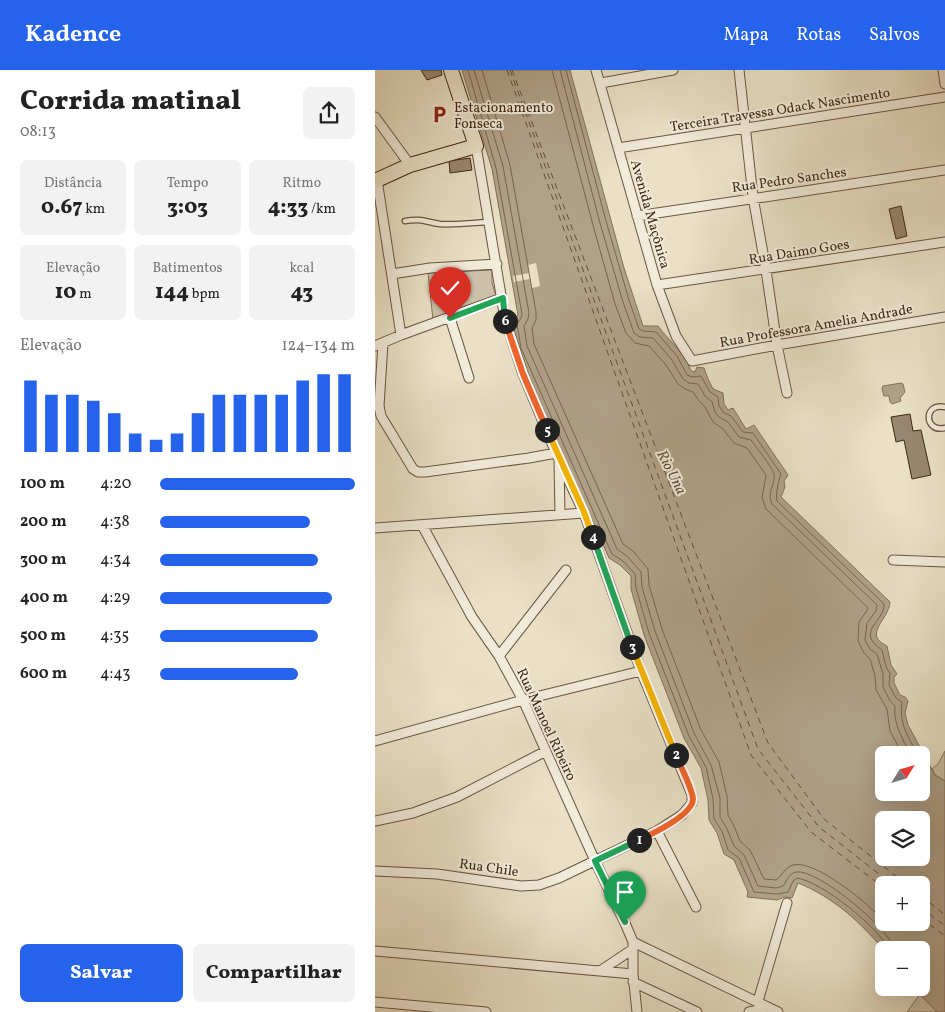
<!DOCTYPE html>
<html lang="pt">
<meta charset="utf-8">
<style>
body{margin:0;font-family:Vollkorn,serif;background:#f2f2f2;color:#222;height:100vh;display:flex;flex-direction:column;font-size:19px;white-space:nowrap}
*{box-sizing:border-box;margin:0}
p{font-size:16px;color:#767676}
.icon{flex:none;width:28px;height:28px;fill:none;stroke:currentColor;stroke-width:2;stroke-linecap:round;stroke-linejoin:round}
.map{position:relative;flex:1;overflow:hidden}
.drawer{display:flex;flex-direction:column;background:#fff;width:375px}
.drawer>*{flex:none}
.needle{width:32px;rotate:53deg}
.buttons{position:absolute;left:500px;top:676px;display:grid;gap:10px}
.buttons a{display:grid;place-items:center;width:55px;height:55px;border-radius:8px;background:#fff;box-shadow:0 5px 20px #0002;font-size:25px}
.pin{position:absolute;display:grid;place-items:center;width:42px;height:42px;color:#fff;margin:-51px -21px;border-radius:50% 50% 50% 0;rotate:-45deg;box-shadow:0 0 5px #0007}
.pin .icon{rotate:45deg}
.km{position:absolute;width:25px;height:25px;margin:-12px;border-radius:50%;background:#222;color:#fff;font-size:14px;line-height:25px;text-align:center}
.round{display:grid;place-items:center;flex:none;width:52px;height:52px;border-radius:8px;background:#f2f2f2}
.overview{display:flex;align-items:center;justify-content:space-between;height:85px;padding:0 20px}
h1{font-size:28px;font-weight:800;line-height:38px}
.metrics{display:grid;grid-template-columns:repeat(3,1fr);gap:8px;height:85px;padding:5px 20px}
.metrics div{display:grid;align-content:center;border-radius:8px;background:#f2f2f2;text-align:center}
.metrics b{font-size:21px;font-weight:800}
.metrics small{font-size:14px;font-weight:400}
.metrics p{font-size:14px}
.chart{height:140px;padding:10px 20px}
.chart p{display:flex;justify-content:space-between}
.chart svg{width:100%;height:90px;margin-top:5px;stroke:#2563eb;stroke-width:6}
.action{display:flex;gap:10px;margin-top:auto;padding:10px 20px}
.action a{flex:1;height:58px;border-radius:8px;background:#2563eb;color:#fff;font-size:20px;font-weight:800;line-height:58px;text-align:center}
.action a+a{background:#f2f2f2;color:#222}
ul{padding:0 20px;list-style:none;font-size:16px}
li{display:grid;grid-template-columns:80px 60px 1fr;align-items:center;height:38px}
li i{height:12px;border-radius:6px;background:#2563eb}
header{display:flex;align-items:center;gap:30px;box-sizing:border-box;height:70px;padding:0 25px;background:#2563eb;color:#fff}
header strong{font-size:24px}
nav{display:flex;gap:28px;margin-inline-start:auto;font-size:18px}
main{display:flex;flex:1;min-height:0}
.map>svg:first-child{display:block}
</style>
<header>
<strong>Kadence</strong>
<nav><a>Mapa</a><a>Rotas</a><a>Salvos</a></nav>
</header>
<main>
<section class="drawer">
<div class="overview"><div><h1>Corrida matinal</h1><p>08:13</p></div><a class="round"><svg class="icon" aria-label="share" viewBox="0 0 24 24"><path d="M12 15V3M7 8l5-5 5 5M5 13v7h14v-7"/></svg></a></div>
<div class="metrics">
<div><p>Distância</p><b>0.67<small> km</small></b></div>
<div><p>Tempo</p><b>3:03</b></div>
<div><p>Ritmo</p><b>4:33<small> /km</small></b></div>
</div>
<div class="metrics">
<div><p>Elevação</p><b>10<small> m</small></b></div>
<div><p>Batimentos</p><b>144<small> bpm</small></b></div>
<div><p>kcal</p><b>43</b></div>
</div>
<div class="chart"><p><span>Elevação</span>124–134 m</p>
<svg viewBox="0 0 160 44" preserveAspectRatio="none"><path d="M5 44V9M15 44V16M25 44V16M35 44V19M45 44V25M55 44V35M65 44V38M75 44V35M85 44V25M95 44V16M105 44V16M115 44V16M125 44V16M135 44V9M145 44V6M155 44V6"/></svg>
</div>
<ul>
<li><b>100 m</b>4:20<i style="width:100%"></i></li>
<li><b>200 m</b>4:38<i style="width:77%"></i></li>
<li><b>300 m</b>4:34<i style="width:81%"></i></li>
<li><b>400 m</b>4:29<i style="width:88%"></i></li>
<li><b>500 m</b>4:35<i style="width:81%"></i></li>
<li><b>600 m</b>4:43<i style="width:71%"></i></li>
</ul>
<div class="action"><a>Salvar</a><a>Compartilhar</a></div>
</section>
<div class="map">
<svg width="570" height="942" viewBox="0 0 570 942">
<rect width="100%" height="100%" fill="#e9e0c6"/>
<filter id="stains"><feTurbulence type="fractalNoise" baseFrequency=".004" numOctaves="4"/><feColorMatrix values="0 0 0 0 .2 0 0 0 0 .09 0 0 0 0 .02 0 0 0 .5 -.17"/></filter>
<radialGradient id="worn" r=".72"><stop offset=".6" stop-color="#630" stop-opacity="0"/><stop offset="1" stop-color="#630" stop-opacity=".3"/></radialGradient>
<path fill="#ccc1a8" stroke="#86745e" d="M117,200v13l4,13 -63,24 -5,-47z
M570,681v30l-10,-6 -3,-6 6,-5z
M545,924l17,18h-30z"/>
<path fill="#b0a189" stroke="#83705a" fill-rule="evenodd" d="M87,0h108l54,198 19,58h15c11,15 27,27 33,45l4,1 2,-5 7,1 4,11 5,10 10,4 1,11 4,6 5,-2 13,21 8,-4 34,50 -4,6 1,6 -4,10 109,105c-1,18 -28,32 -3,44l4,19 6,9 -3,3v6l6,12 5,2 3,4 -3,12 3,12 27,50 10,6v231h-8l-23,-24h7v-38h-37c-25,-29 -51,-53 -86,-67l-6,15 -7,-1 -8,3 -30,-3 1,-5 -14,-32 -10,-6 -7,-21 -8,-13 -1,-20 -7,-32 -17,-30 -40,-103 -13,-46v-13l-11,-11 -11,-7 -93,-209 -5,-28 7,-6 -26,-146zM509,685h37v37h-37zM509,750h37v38h-37zM509,815h37v37h-37z
M526,313l2,1 2,8 -5,6 1,3 -9,3 -2,-2 -1,-6h-5l-2,-7 1,-3z"/>
<path fill="#e9e0c6" d="M161,193l4,23 -8,2 -2,-9 -16,3 -1,-6 16,-3 -1,-8z"/>
<g fill="none" stroke-linecap="round" stroke-linejoin="round">
<path stroke="#78644e" stroke-width="1" d="M93,0l28,98 26,146 -1,4 -4,6 4,24 91,206 11,7 12,13 1,14 13,45 40,103 17,31 7,32 1,20 8,12 6,19 11,8 15,34 23,2 11,-2 5,-11 4,-3c25,4 82,49 92,72
M99,0l29,96 26,147 -1,6 -4,7 3,20 90,203 11,8 13,15 1,15 13,44 39,102 17,32 9,33v19l7,12 7,17 10,9 14,31 18,2 7,-2c4,-5 5,-12 13,-14 21,-4 95,58 99,78
M107,0l28,95 26,147v8l-4,8 2,16 89,200 10,7 15,18 1,16 13,44 39,101 18,32 8,34 1,19 6,11 6,15 10,9 14,29 12,1c6,-4 8,-12 17,-15 22,-6 77,40 91,56
M177,0l41,155 22,79 11,29 9,10 14,3 17,19 12,19 7,5 8,3 6,9 6,6 8,15 10,7 11,14 13,5 19,27 -4,23 4,11 101,98 1,2 -9,13 -1,19 6,12 6,6 5,17 1,14 11,19 3,22 13,24
M185,0l40,153 23,79 11,31 6,4 13,1 19,22 11,19 6,4 9,1 7,12 7,6 3,10 4,5 9,5 11,15 12,3c4,6 22,28 23,34 2,10 -8,19 -2,30l105,101 -1,6 -9,12 -2,17 5,9 7,5 6,20v13l7,14 5,5c-2,19 8,33 16,49
M191,0l40,151 23,79 10,29 4,2 13,1 21,24 10,19 5,2 9,-1 9,16 8,5 1,9 5,7 7,3 12,16 10,1 28,41c-2,5 -6,21 -4,27l107,103c1,18 -30,27 -2,46l4,17 4,6 -1,12 7,13 6,4c-3,23 6,34 16,53"/>
<path stroke="#624c37" stroke-width="1" stroke-dasharray="6 5" stroke-linecap="butt" d="M132,0l244,685 60,77 73,56
M135,0l248,679 61,78 74,58
M137,0l256,673 56,76 83,66
M546,826l24,19
M546,837l24,19
M546,848l24,18"/>
</g>
<path fill="#988771" stroke="#402714" d="M46,0h20l1,5 -15,5z
M95,88l2,12 -22,3 -1,-12z
M526,136l6,30 -11,3 -7,-30z
M535,344l3,17 8,-1 10,45 -19,4 -8,-39 -8,2 -5,-25z"/>
<g fill="none" stroke-linecap="round" stroke-linejoin="round">
<defs>
<path id="lane" d="M30,151c17,-3 20,1 35,3 16,1 32,-1 48,-2
M570,337c-22,-5 -21,26 0,21"/>
<path id="street" d="M221,0l61,215 19,51 16,25 85,-16 168,-28
M364,0l14,127 13,73 11,75 10,48
M568,0l2,14
M226,13l72,-13
M0,47l35,48
M243,78l327,-51
M2,110l24,155
M262,146l308,-46
M17,204l38,-6 67,-4
M282,215l288,-43
M75,248l19,60
M8,273l-4,63 2,10 32,53 5,3h7l104,-14 27,-5
M0,276l26,-11 101,-37
M184,393l1,51
M47,455l50,92 27,39 24,44 72,161 30,62 8,19v32l4,38
M0,458l209,-15
M518,490l52,2
M124,586l67,-86
M0,671l148,-41 118,-29
M0,751l38,-8 44,-16 89,-46
M282,761l39,76
M0,801l62,3 84,12 18,-1 20,-7 98,-47 25,-16 10,-12v-8l-51,-124 -57,-158 -25,-53 -36,-86 -18,-55 -29,-173
M258,872l145,70
M0,881l258,23
M225,901l33,-22
M258,912l64,30
M383,931l29,-98
M0,932l111,10
M374,942l14,-3"/>
<path id="primary" d="M0,111l35,-16 66,-19 -25,-76"/>
</defs>
<use href="#lane" stroke="#6a5540" stroke-width="7"/>
<use href="#street" stroke="#6a5540" stroke-width="11"/>
<use href="#primary" stroke="#402714" stroke-width="16"/>
<use href="#lane" stroke="#f1ebda" stroke-width="4.5"/>
<use href="#street" stroke="#f1ebda" stroke-width="9"/>
<use href="#primary" stroke="#e9e0c6" stroke-width="14"/>
</g>
<g fill="none" stroke-linecap="round" stroke-linejoin="round">
<defs>
<path id="split-1" d="M250,852l-30,-61 44,-21"/>
<path id="split-2" d="M264,770c13,-6 54,-25 54,-41 -1,-12 -13,-33 -17,-44"/>
<path id="split-3" d="M257,577l44,108"/>
<path id="split-4" d="M218,467l39,110"/>
<path id="split-5" d="M172,360l37,82 9,25"/>
<path id="split-6" d="M130,251l18,53 24,56"/>
<path id="split-7" d="M75,248l53,-20 2,23"/>
</defs>
<use href="#split-1" stroke="#fff" stroke-width="10"/>
<use href="#split-2" stroke="#fff" stroke-width="10"/>
<use href="#split-3" stroke="#fff" stroke-width="10"/>
<use href="#split-4" stroke="#fff" stroke-width="10"/>
<use href="#split-5" stroke="#fff" stroke-width="10"/>
<use href="#split-6" stroke="#fff" stroke-width="10"/>
<use href="#split-7" stroke="#fff" stroke-width="10"/>
<use href="#split-1" stroke="#22a559" stroke-width="6"/>
<use href="#split-2" stroke="#f0652b" stroke-width="6"/>
<use href="#split-3" stroke="#f5b400" stroke-width="6"/>
<use href="#split-4" stroke="#22a559" stroke-width="6"/>
<use href="#split-5" stroke="#f5b400" stroke-width="6"/>
<use href="#split-6" stroke="#f0652b" stroke-width="6"/>
<use href="#split-7" stroke="#22a559" stroke-width="6"/>
</g>
<defs>
<symbol id="parking-bare" viewBox="-9 -9 18 18"><path d="M-3.5-5.5H1a3.5 3.5 0 0 1 0 7H-1V5.5H-3.5ZM-1-3.4V-.6H.8a1.4 1.4 0 0 0 0-2.8Z" fill="#8f2418" stroke="#f1ebda" stroke-width="2.5" paint-order="stroke"/></symbol>
</defs>
<g fill-rule="evenodd">
<use href="#parking-bare" x="52" y="32" width="25" height="25"/>
</g>
<g text-anchor="middle" stroke-width="4" stroke-linejoin="round" paint-order="stroke">
<g font-size="14" fill="#402714" stroke="#f1ebda" text-anchor="start">
<text x="79" y="42">Estacionamento<tspan x="79" dy="16">Fonseca</tspan></text>
</g>
<g font-size="14" fill="#402714" stroke="#f1ebda">
<text transform="translate(405 39) rotate(-9)" y="5">Terceira Travessa Odack Nascimento</text>
<text transform="translate(414 109) rotate(-8)" y="5">Rua Pedro Sanches</text>
<text transform="translate(276 144) rotate(74)" y="5">Avenida Maçônica</text>
<text transform="translate(424 181) rotate(-9)" y="5">Rua Daimo Goes</text>
<text transform="translate(441 255) rotate(-10)" y="5">Rua Professora Amelia Andrade</text>
<text transform="translate(172 654) rotate(65)" y="5">Rua Manoel Ribeiro</text>
<text transform="translate(114 797) rotate(8)" y="5">Rua Chile</text>
</g>
<g font-size="15" font-style="italic" fill="#624c37" stroke="#f1ebda">
<text transform="translate(297 402) rotate(63)" y="5">Rio Una</text>
</g>
</g>
<rect width="100%" height="100%" filter="url(#stains)"/>
<rect width="100%" height="100%" fill="url(#worn)"/>
</svg>
<div class="buttons">
<a><svg class="needle" viewBox="-14 -14 28 28"><path d="M0-13l5 13h-10z" fill="#e53935"/><path d="M0 13l5-13h-10z" fill="#767676"/></svg></a>
<a><svg class="icon" aria-label="layers" viewBox="0 0 24 24"><path d="M12 4l9 5-9 5-9-5zM3 14l9 5 9-5"/></svg></a>
<a>+</a>
<a>−</a>
</div>
<div class="pin" style="left:250px;top:852px;background:#1e9e55"><svg class="icon" aria-label="arrive" viewBox="0 0 24 24"><path d="M6 21V4h12l-3 4 3 4H6"/></svg></div>
<div class="pin" style="left:75px;top:248px;background:#d93025"><svg class="icon" aria-label="check" viewBox="0 0 24 24"><path d="M5 12l5 5 9-10"/></svg></div>
<b class="km" style="left:264px;top:770px">1</b>
<b class="km" style="left:301px;top:685px">2</b>
<b class="km" style="left:257px;top:577px">3</b>
<b class="km" style="left:218px;top:467px">4</b>
<b class="km" style="left:172px;top:360px">5</b>
<b class="km" style="left:130px;top:251px">6</b>
</div>
</main>
